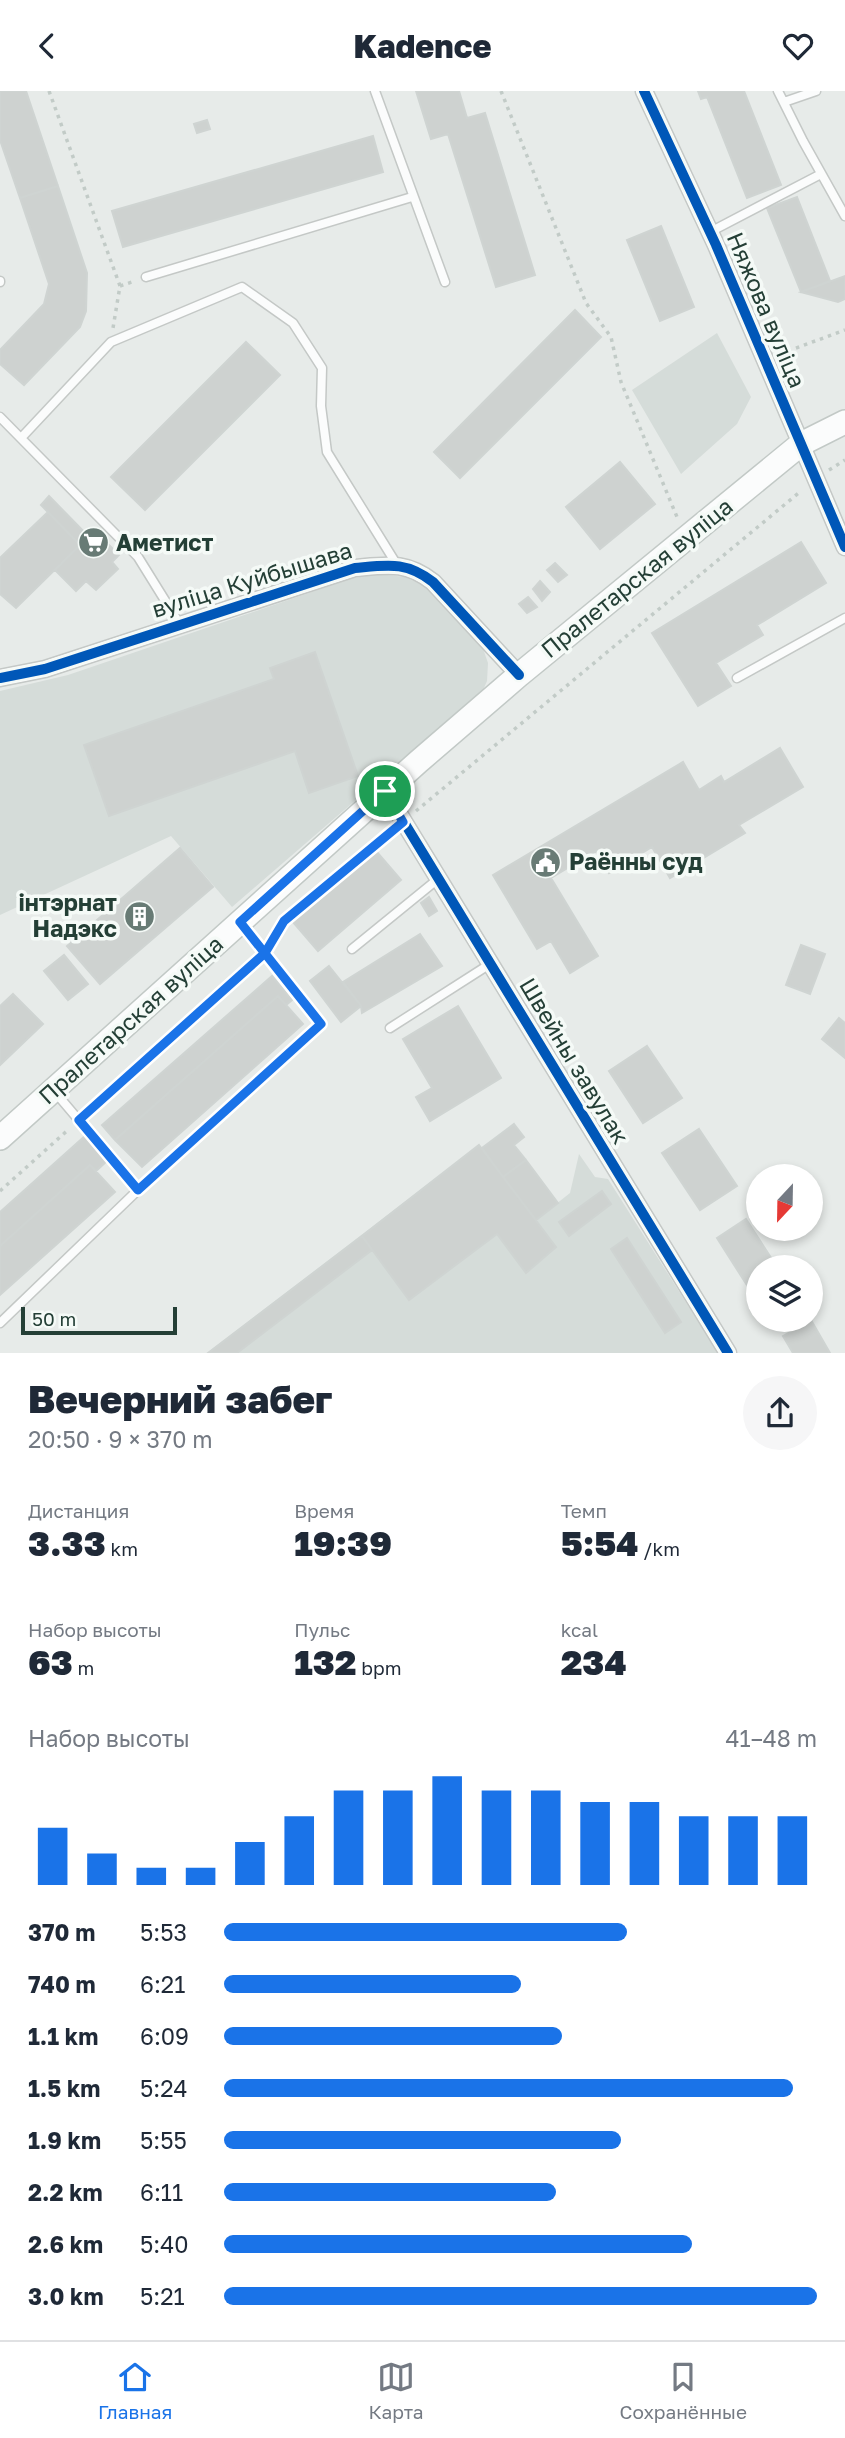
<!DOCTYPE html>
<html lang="ru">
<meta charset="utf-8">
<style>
body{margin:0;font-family:"Golos Text",sans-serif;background:#f6f6f7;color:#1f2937;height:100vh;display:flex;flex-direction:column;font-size:26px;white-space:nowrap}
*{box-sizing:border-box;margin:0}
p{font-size:23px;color:#747a83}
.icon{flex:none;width:38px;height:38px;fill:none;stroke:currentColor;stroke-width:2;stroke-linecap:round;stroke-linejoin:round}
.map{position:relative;height:1262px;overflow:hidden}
.details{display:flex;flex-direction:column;background:#fff;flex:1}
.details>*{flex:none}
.needle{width:46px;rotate:202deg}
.controls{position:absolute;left:746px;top:1073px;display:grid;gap:14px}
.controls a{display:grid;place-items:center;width:77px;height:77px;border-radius:50%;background:#fff;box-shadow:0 4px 10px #0003;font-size:35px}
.scale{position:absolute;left:21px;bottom:18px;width:156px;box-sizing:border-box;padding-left:7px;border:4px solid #243f36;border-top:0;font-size:19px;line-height:24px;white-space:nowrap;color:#243f36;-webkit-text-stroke:5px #f5faf7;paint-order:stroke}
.pin{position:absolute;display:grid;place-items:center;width:60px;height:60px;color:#fff;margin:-30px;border:4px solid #fff;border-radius:50%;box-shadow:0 2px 7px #0007}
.round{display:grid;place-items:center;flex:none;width:74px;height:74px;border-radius:37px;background:#f6f6f7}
.summary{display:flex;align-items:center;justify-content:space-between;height:119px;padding:0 28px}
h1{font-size:38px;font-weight:800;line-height:52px}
.figures{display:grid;grid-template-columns:repeat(3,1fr);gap:10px;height:119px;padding:7px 28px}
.figures div{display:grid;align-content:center}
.figures b{font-size:35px;font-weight:800}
.figures small{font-size:19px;font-weight:400}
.figures p{font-size:19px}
.chart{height:196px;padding:14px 28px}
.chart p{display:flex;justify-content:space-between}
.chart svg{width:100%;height:126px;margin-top:7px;stroke:#1a73e8;stroke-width:6}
ul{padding:0 28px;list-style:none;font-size:23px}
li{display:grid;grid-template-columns:112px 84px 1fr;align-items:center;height:52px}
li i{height:18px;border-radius:9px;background:#1a73e8}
header{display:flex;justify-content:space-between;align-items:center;height:91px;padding:0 28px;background:#fff;font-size:32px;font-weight:800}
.dock{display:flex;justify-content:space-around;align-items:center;height:98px;border-top:2px solid #e0e1e3;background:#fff;font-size:19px;color:#747a83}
.dock a{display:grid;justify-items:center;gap:4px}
.dock .current{color:#1a73e8}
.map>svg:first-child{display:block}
</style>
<header><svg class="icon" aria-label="back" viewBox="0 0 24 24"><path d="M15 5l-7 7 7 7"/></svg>Kadence<svg class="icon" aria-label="heart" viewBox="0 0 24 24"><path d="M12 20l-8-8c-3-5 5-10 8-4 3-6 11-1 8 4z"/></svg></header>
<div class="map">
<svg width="845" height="1262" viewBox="0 0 845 1262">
<rect width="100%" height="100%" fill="#e7ebe9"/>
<path fill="#d5dcd9" d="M717,242l34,64 -14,27 -56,50 -49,-84z
M380,483l25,3 22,10 53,53 8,23 -1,18 -4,9 -251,217 -61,-71 -171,79v-224l68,-16 285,-97z
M479,1054l57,75 34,-27 9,-39 16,23 13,2 110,174h-511z"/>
<path fill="#ced2d0" stroke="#cfd4d2" stroke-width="2" d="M0,0h26l32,95 -38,12 -20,-58z
M416,0h43l8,27 18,-5 50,162 -39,12 -48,-153 -17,5z
M698,0h46l37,94 -34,13 -40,-101 -6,2z
M207,29l3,9 -13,4 -3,-9z
M373,45l10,36 -260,75 -11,-36z
M58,95l29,87 -1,38 -6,16 -56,58 -24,-21v-14l44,-46 5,-20 -29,-86z
M797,106l33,84 -29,11 -34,-84z
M661,135l33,81 -34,14 -33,-81z
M845,185v23l-7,3 -37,-10z
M575,219l26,27 -141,141 -26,-26z
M246,251l34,33 -135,135 -34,-33z
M620,371l35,42 -55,45 -34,-42z
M49,405l45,46 6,-6 19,19 -7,7 6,7 -22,21 -10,-9 -10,10 -21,-21 25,-25 -39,-40z
M48,421l32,33 -64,63 -16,-14v-36z
M801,451l25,41 -69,42 6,10 -47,28 15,23 -33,20 -46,-73z
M555,472l12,12 -9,7 -11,-12z
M540,490l10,11 -8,9 -9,-12z
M528,506l9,10 -10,6 -8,-9z
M315,561l43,124 -49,17 -14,-42 -186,65 -25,-71 190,-66 -4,-11z
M780,657l23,39 -64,38 6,8 -75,45 -18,-31 -43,26 -13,-22 -45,27 47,78 -28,17 -19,-32 -14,8 -44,-74 190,-113 16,28 22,-14 3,6z
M180,757l33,39 -113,97 -33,-38z
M376,760l25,29 -83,71 -25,-29z
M429,806l8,14 -8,5 -8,-13z
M420,843l22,32 -80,47 -1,-7 -18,-24z
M801,854l24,9 -15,40 -24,-9z
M64,864l24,29 -20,16 -24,-29z
M329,875l32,40 -20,16 -31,-41z
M272,885l20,24 -6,5 -8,-9 -163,144 -13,-15z
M13,903l30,30 -43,41v-59z
M278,905l25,28 -161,143 -27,-27z
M458,915l43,72 -71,43 -14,-24 16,-9 -29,-49z
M839,927l6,5v35l-23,-19z
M647,955l35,52 -39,25 -34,-52z
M514,1033l10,13 -10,8 12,15 -23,17 -21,-29z
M699,1038l38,57 -37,24 -38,-57z
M85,1045l22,25 -11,10 -6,-6 -90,81v-34z
M479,1054l77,102 -30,26 -29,-39 -88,66 -47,-64z
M526,1069l32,43 -22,17 -33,-43z
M90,1074l25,27 -115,103v-49z
M602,1100l9,13 -42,32 -10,-14z
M746,1128l31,48h-19l-1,34 -40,-63z
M362,1145l10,14 -135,103h-29z
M627,1147l54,84 -16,11 -54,-84z
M811,1229l19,33h-37l-10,-17z"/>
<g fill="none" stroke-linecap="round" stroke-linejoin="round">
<defs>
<path id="lane" d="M375,0l70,191
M778,0l25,50 42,75
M784,11l32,-11
M710,141l111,-58
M146,186l266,-80
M0,190v1
M0,326l138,140 41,66
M21,347l90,-96 131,-55 51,36 29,45 -1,38 6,46 70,113
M737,587l108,-60
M352,858l86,-70
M390,937l100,-64
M55,1001l83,98
M0,1232l138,-133 183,-166 -79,-99"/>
<path id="street" d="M644,0l72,154 129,302
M0,587l45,-9 310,-101c33,-3 51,-7 78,14l86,93
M385,700l343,562"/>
<path id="secondary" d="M0,1047l418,-376 101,-87 282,-231 44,-22"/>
</defs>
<use href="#lane" stroke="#c4c8c6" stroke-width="11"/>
<use href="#street" stroke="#c4c8c6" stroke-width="19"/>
<use href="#secondary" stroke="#c2c9c6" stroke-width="26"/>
<path stroke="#c2cbc7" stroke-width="3.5" stroke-dasharray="3.5 5" stroke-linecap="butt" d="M49,0l71,195 -7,42
M501,0l85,212 25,34 10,45 56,135
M120,195l15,-5
M780,263l65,-24
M829,379l16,-10
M416,720l385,-320
M272,850l12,-20 105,-88
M88,1021l166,-149
M0,1100l69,-62"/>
<use href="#lane" stroke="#fbfcfc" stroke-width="8"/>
<use href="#street" stroke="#fbfcfc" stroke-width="16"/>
<use href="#secondary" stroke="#fbfcfc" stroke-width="23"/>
<defs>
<path id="cycleway" d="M644,0l72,154 129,302
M0,587l45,-9 310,-101c33,-3 51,-7 78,14l86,93
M385,700l343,562"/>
</defs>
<use href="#cycleway" stroke="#f5faf7" stroke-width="15"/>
<use href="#cycleway" stroke="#0057b8" stroke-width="10"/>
</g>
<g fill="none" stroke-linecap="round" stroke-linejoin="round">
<defs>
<path id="route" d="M385,700l18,31 -119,99 -19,32 -186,167 59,70 183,-166 -81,-102 145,-131"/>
</defs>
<use href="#route" stroke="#fff" stroke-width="14"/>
<use href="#route" stroke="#1a73e8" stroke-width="9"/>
</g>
<defs>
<symbol id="supermarket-disc" viewBox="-11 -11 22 22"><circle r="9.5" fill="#687b75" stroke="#f5faf7"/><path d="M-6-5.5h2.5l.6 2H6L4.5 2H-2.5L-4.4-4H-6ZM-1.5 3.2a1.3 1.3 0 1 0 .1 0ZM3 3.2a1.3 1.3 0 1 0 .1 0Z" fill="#fff"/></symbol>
<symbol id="civic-disc" viewBox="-11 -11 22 22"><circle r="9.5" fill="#687b75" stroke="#f5faf7"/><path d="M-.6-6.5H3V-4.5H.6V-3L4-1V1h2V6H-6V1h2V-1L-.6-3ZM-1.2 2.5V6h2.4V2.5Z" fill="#fff"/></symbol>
<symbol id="building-disc" viewBox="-11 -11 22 22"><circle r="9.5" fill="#687b75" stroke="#f5faf7"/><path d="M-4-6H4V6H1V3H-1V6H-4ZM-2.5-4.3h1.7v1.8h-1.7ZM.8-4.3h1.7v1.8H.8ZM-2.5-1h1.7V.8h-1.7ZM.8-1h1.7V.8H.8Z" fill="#fff"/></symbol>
</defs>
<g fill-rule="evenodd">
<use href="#supermarket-disc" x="76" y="434" width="35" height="35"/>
<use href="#civic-disc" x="528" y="754" width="35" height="35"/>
<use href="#building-disc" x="122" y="808" width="35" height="35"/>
</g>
<g text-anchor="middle" stroke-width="7" stroke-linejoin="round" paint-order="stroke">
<g font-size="23" fill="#243f36" stroke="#f5faf7">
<text transform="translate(766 219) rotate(67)" y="8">Няжова вуліца</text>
<text transform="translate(637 487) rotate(-39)" y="8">Пралетарская вуліца</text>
<text transform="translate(252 489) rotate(-17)" y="8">вуліца Куйбышава</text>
<text transform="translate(131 929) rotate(-42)" y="8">Пралетарская вуліца</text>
<text transform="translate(574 970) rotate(59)" y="8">Швейны завулак</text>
</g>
<g font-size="23" font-weight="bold" fill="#243f36" stroke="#f5faf7" text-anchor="start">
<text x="116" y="460">Аметист</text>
<text x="569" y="779">Раённы суд</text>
<text x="117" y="820" text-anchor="end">інтэрнат<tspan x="117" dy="26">Надэкс</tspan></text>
</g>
</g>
</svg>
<div class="controls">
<a><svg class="needle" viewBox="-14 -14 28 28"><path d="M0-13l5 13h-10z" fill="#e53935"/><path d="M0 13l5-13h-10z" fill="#747a83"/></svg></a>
<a><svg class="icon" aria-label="layers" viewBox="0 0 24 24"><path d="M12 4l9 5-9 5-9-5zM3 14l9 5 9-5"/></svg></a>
</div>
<div class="scale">50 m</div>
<div class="pin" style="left:385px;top:700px;background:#1e9e55"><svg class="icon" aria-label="arrive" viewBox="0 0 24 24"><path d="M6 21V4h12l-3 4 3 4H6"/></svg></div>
</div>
<section class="details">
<div class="summary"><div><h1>Вечерний забег</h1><p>20:50 · 9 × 370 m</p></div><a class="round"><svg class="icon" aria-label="share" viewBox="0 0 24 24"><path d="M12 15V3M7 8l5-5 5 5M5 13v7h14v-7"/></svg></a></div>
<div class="figures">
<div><p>Дистанция</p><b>3.33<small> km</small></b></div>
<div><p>Время</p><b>19:39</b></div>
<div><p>Темп</p><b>5:54<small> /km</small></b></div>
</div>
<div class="figures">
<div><p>Набор высоты</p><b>63<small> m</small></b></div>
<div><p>Пульс</p><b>132<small> bpm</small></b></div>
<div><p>kcal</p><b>234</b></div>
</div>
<div class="chart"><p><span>Набор высоты</span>41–48 m</p>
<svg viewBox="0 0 160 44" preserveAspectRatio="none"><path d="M5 44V24M15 44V33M25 44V38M35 44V38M45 44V29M55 44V20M65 44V11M75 44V11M85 44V6M95 44V11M105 44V11M115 44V15M125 44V15M135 44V20M145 44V20M155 44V20"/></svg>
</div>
<ul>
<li><b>370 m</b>5:53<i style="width:68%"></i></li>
<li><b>740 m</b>6:21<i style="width:50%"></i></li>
<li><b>1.1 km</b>6:09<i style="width:57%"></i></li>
<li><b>1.5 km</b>5:24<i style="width:96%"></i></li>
<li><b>1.9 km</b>5:55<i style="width:67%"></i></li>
<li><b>2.2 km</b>6:11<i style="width:56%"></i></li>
<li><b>2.6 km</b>5:40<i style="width:79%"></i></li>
<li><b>3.0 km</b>5:21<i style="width:100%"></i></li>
</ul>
</section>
<nav class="dock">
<a class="current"><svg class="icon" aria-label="home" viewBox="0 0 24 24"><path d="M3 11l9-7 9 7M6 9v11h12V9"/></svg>Главная</a>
<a><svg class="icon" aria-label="map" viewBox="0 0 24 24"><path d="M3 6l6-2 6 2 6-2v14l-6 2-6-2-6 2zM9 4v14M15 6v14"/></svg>Карта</a>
<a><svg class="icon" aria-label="saved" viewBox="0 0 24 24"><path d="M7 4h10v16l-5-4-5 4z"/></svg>Сохранённые</a>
</nav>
